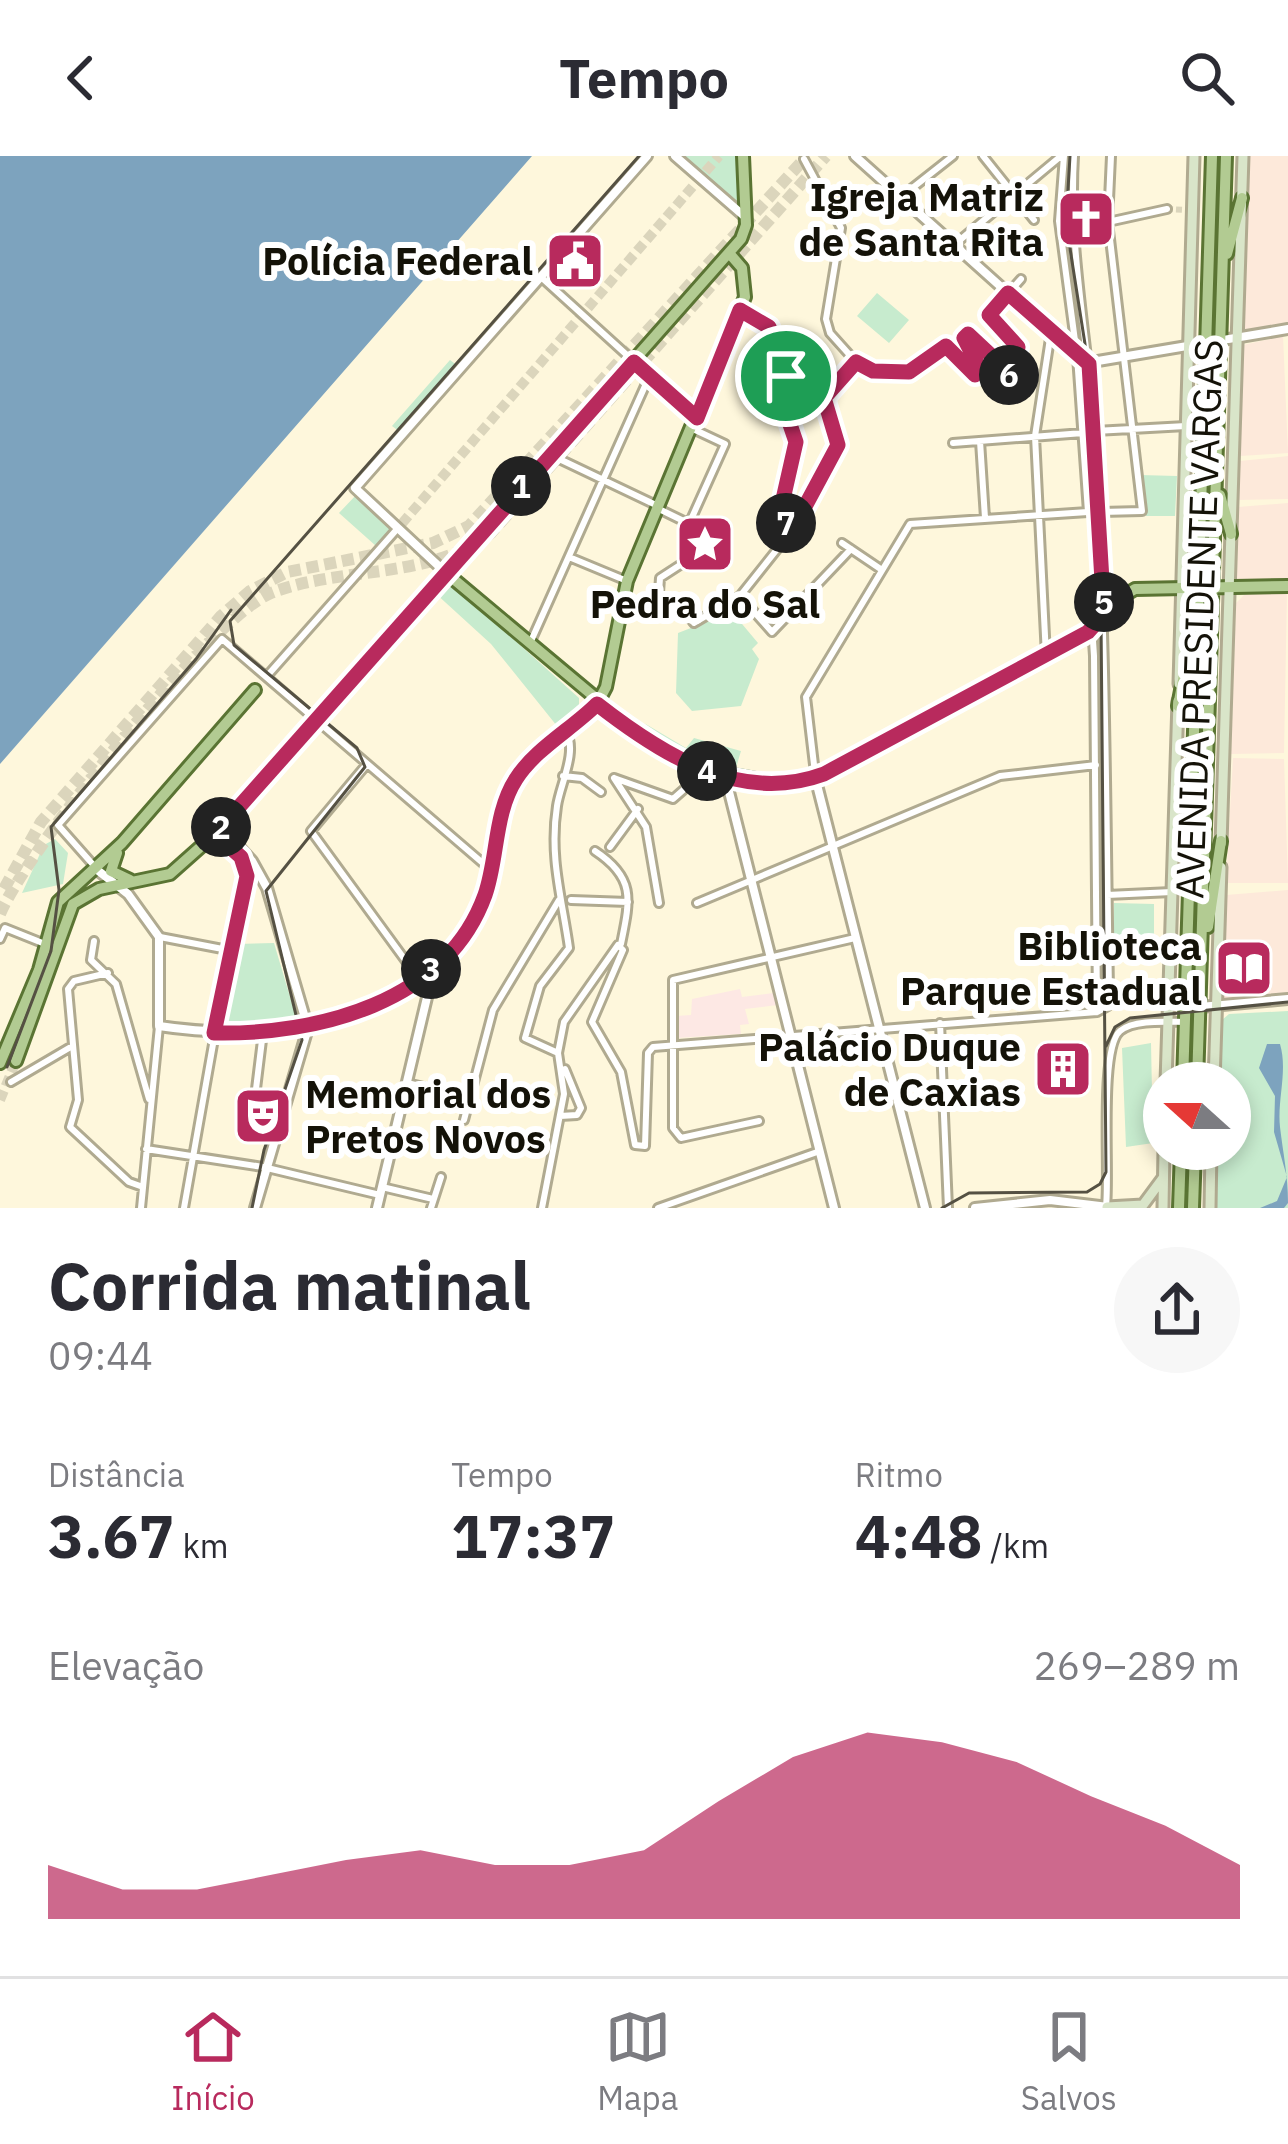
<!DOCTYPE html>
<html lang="pt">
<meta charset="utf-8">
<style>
body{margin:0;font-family:"IBM Plex Sans",sans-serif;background:#f7f7f7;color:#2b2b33;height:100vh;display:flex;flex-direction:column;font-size:45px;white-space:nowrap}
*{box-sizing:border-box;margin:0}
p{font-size:39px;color:#7c7c81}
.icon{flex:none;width:66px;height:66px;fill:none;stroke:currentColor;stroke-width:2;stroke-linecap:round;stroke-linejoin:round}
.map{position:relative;height:1052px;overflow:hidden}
.panel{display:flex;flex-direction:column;background:#fff;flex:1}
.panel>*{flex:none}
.needle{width:78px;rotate:291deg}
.controls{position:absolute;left:1143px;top:906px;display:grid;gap:24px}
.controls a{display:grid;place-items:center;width:108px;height:108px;border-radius:50%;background:#fff;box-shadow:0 6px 18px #0003;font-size:60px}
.pin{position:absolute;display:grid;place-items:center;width:102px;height:102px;color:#fff;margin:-51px;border:6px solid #fff;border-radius:50%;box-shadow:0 3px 12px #0007}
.km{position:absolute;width:60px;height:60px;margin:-30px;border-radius:50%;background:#222;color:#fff;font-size:33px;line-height:60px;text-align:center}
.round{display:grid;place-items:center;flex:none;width:126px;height:126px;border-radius:63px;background:#f7f7f7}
.summary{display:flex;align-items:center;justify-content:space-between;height:204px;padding:0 48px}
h1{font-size:66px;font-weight:800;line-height:90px}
.figures{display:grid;grid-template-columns:repeat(3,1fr);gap:18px;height:204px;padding:12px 48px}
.figures div{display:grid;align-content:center}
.figures b{font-size:60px;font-weight:800}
.figures small{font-size:33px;font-weight:400}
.figures p{font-size:33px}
.chart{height:336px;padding:24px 48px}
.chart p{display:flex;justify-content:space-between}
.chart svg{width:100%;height:216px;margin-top:12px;fill:#b82a5d;opacity:.7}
header{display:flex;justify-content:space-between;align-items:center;height:156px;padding:0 48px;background:#fff;font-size:54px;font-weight:800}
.tabs{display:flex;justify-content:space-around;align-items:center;height:168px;border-top:3px solid #e1e1e2;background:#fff;font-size:33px;color:#7c7c81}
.tabs a{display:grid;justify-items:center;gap:6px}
.tabs .on{color:#b82a5d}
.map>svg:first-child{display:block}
</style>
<header><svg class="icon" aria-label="back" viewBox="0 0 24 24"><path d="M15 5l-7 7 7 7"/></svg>Tempo<svg class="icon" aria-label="search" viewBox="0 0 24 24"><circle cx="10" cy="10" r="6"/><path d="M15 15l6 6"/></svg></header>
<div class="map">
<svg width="1288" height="1052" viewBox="0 0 1288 1052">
<rect width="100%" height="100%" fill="#fef7dc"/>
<path fill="#fde9da" d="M1249,0h39v169l-44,7z
M1283,180l5,117 -48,3 3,-111z
M1288,300v43l-50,1 2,-39z
M1288,347v78h-51l1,-74z
M1287,436l-3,161 -53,1 5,-151 9,-9z
M1233,602l51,1 4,124h-62z
M1288,734v108l-65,3 3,-106z"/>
<path fill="#fde8e4" d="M740,833l2,8 32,-4 3,12 -32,4 4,15 -9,1 1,9 -65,4v-22l15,-1 1,-16z"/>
<path fill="#c7ebce" d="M670,0h72l3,60z
M877,137l32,27 -20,23 -32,-27z
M450,204l8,6 -58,66 -8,-6z
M1140,319l37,1 -2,40h-29z
M358,337l35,34 -17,19 -37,-33z
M444,426l7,1 128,115v12l-22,16 -66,-82 -57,-52z
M732,456l26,31 -6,6 7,10 -18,47 -49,5 -16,-18 2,-60z
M644,567l42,25 8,-10 47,13 -6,20 -49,-16z
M55,683l13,14 -5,31 -41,9 22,-48z
M1114,747l40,1v57l-41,-1z
M274,787l25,84 -77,1 15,-84z
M1288,855v197h-72l1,-59h13v-66h-11l3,-63 7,-6z
M1151,887l2,100 -27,4 -4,-99z"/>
<path fill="#7da3be" d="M0,0h532l-532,608z
M1267,888h13c8,27 -3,56 0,83 3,26 8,48 8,76l-4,5h-24l17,-7 10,-24 -13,-45 1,-36 -16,-28z"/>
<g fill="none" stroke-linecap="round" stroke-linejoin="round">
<path stroke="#dbd5bc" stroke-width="6" stroke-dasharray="6 3" stroke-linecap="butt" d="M1167,53l18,1"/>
<path stroke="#dbd5bc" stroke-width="10" stroke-dasharray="10 5" stroke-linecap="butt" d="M392,379l327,-379
M0,944l16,-39"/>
<path stroke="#dbd5bc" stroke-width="12" stroke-dasharray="12 6" stroke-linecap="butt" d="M4,733l37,-67 180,-206 29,-25 37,-19 146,-29 36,-17 338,-370
M0,758c27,-64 210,-296 271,-321 69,-27 159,-13 220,-60l335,-377"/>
<defs>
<path id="minor" d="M983,0l51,64
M1074,0c-6,97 16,192 21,289 11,182 11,364 14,546l-1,15 -11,6
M804,3l37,69 -15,91 4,14 26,29
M901,41l52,-41
M1108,66l59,-13
M954,89l107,-89
M541,121l153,139
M740,154l29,17 17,45 -4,30 14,40 -16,75 14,11
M1095,275l91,-5
M980,285l5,77
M953,287l130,-10
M553,300l105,50
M657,352l43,21
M1101,356l41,-1 -34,-289 3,-66
M689,368l36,-80 -32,-15
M842,387l40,27
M569,401l58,24
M680,409l-20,13 -2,29 20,-5 16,21 46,-27 54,-68 44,-83 -15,-44 33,-39 17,9 36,1 37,-26 29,29 4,-8 -14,-23 3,-10 45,42 5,-29 -29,-32 32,-36
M740,440l32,36 79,-83
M1082,480l11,5 1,15 3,356
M531,485l118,-264
M1046,500l-11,-220 16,-104
M267,520l131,-148
M367,608l-56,67 108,148
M815,617l-9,-76 104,-173 178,-12 -11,-156 -18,-135 5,-65
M563,620l19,2 19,14
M614,622l32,49 13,76
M614,622l59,21 33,-29
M610,691l28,-38
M595,695c41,27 35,49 26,93
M96,712l-38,-43 164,-186 270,232
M1107,739l65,-3
M571,744l57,2
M697,747l303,-127 96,-11
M160,781l73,14
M0,783l5,-11 40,16
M94,785l-3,19 25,24 33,115
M108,817l-34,8 -6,8 10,111 -8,27 59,55 14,5
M940,867l8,185
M558,897l-33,-15 15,-52 29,-38c-7,-50 -20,-91 -12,-142 3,-21 21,-55 9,-74
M11,926l58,-34
M407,927l63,15
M256,933l7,-57
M560,960l17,-1 4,-7 -16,-39
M464,964l29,-110 66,-110
M759,965l-78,17 -8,-10v-148l182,-42
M146,993l117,18 117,28
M382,1031l51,12
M1106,1050c4,-33 -7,-157 14,-175 14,-12 48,-9 65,-9
M141,1052l18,-182
M184,1052l31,-175
M431,1052l10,-31
M542,1052l22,-114 -6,-41 6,-31 54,-77 5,5 -31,72 29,50 14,73 10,1 3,-93 5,-6 444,-35
M658,1052l162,-57"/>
<path id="tertiary" d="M675,0l69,60
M855,0l231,207 202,-34
M445,416l-90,-84 292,-332
M725,620l109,432
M815,621l110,431
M221,671l31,34 15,27 41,140 -53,180
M96,713l32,25 31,43v89c116,18 283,-3 327,-134 13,-37 9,-82 31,-114 20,-29 56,-49 80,-74
M1200,851l88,-8
M215,877l32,-160 -6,-16 -26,-23
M377,1052l57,-240
M975,1052l75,-8 58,7"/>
<path id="secondary" d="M1179,528l15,-528
M1221,688l22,-688
M1166,927l12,-382
M1214,927l7,-216
M1107,1051l36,-2 20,-27
M1163,1052l1,-59
M1210,1052l1,-59"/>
<path id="primary" d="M1227,98l15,-56
M1220,339l11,39
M445,416l213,178 51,21 65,11 50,-8 222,-118 42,-24 22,-28 25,-15 153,-3
M597,548l9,-17 21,-106 118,-284 -3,-29 -13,-15
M1178,550l14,-73
M117,697l-6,18 19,9
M1208,771l13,-86
M16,905l57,-157 26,-15 71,-15 45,-40 526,-595 5,-14 -3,-69
M0,907l39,-93 19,-68 64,-59 133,-153
M1183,927l29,-927
M1197,927l29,-927
M1179,1052l2,-59
M1193,1052l2,-59"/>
</defs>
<use href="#minor" stroke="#b0aa90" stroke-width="12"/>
<use href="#tertiary" stroke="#b0aa90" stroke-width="14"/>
<use href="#secondary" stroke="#b0aa90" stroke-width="15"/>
<use href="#primary" stroke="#5a7433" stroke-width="16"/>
<use href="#minor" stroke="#fff" stroke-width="6"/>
<use href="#tertiary" stroke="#fff" stroke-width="8"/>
<use href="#secondary" stroke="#d9e5c9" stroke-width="9"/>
<use href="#primary" stroke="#b2cb92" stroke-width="10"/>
<path stroke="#555143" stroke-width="3" d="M1106,890l9,-19 15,-9 158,-16
M7,911l44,-116 8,-61 -8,-63 145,-168 35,-49
M252,1052l12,-58 38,-110 -36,-149 99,-124 -8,-19 -123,-103 -4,-24 409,-465
M942,1052l27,-15 118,-1 13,-8 6,-12 -5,-553 -16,-275 -19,-121 4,-67"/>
</g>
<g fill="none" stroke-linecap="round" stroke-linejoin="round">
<defs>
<path id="route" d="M1008,137l81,71 15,250 -16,18 -264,142c-84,31 -163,-20 -227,-70 -25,25 -62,45 -81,75 -22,34 -18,79 -31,116 -39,108 -168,140 -271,138l33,-157 -6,-19 -26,-23 419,-472 63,56 43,-108 29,17 17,45 -4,29 14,41 -17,75 15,10 44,-82 -14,-47 32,-36 17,9 36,1 37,-26 29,29 4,-8 -15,-29 4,-4 45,42 5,-29 -29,-32z"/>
</defs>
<use href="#route" stroke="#fff" stroke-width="24"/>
<use href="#route" stroke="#b82a5d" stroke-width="15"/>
</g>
<defs>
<symbol id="church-square" viewBox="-11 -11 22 22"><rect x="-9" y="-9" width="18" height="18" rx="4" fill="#b82a5d" stroke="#fff"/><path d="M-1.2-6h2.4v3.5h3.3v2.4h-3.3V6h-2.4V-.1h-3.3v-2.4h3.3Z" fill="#fff"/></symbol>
<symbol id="civic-square" viewBox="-11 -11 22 22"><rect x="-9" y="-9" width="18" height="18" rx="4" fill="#b82a5d" stroke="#fff"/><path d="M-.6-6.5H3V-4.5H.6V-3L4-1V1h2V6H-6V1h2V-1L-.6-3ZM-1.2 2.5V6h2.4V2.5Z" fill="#fff"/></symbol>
<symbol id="sight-square" viewBox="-11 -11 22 22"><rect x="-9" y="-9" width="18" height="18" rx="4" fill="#b82a5d" stroke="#fff"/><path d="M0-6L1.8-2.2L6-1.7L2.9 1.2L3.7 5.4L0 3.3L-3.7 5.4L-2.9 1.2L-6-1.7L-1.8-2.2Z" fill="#fff"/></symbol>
<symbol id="library-square" viewBox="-11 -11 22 22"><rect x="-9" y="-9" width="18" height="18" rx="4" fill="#b82a5d" stroke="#fff"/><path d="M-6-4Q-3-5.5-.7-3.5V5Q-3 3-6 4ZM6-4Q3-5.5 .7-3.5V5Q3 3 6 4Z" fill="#fff"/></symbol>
<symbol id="building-square" viewBox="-11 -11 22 22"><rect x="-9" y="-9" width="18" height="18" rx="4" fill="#b82a5d" stroke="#fff"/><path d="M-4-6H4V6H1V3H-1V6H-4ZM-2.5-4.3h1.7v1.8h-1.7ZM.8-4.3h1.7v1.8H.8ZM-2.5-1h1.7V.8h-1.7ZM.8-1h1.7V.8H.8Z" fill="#fff"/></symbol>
<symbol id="theatre-square" viewBox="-11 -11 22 22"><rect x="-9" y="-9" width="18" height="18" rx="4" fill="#b82a5d" stroke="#fff"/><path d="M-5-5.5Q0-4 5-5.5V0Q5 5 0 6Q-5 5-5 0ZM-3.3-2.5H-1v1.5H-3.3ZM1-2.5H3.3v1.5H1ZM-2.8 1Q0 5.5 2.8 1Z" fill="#fff"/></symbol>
</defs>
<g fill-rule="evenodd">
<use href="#church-square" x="1053" y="30" width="66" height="66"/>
<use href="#civic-square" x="542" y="72" width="66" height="66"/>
<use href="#sight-square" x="672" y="355" width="66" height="66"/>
<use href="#library-square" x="1211" y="779" width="66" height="66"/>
<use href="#building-square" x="1030" y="880" width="66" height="66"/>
<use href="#theatre-square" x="230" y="927" width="66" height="66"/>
</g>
<g text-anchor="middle" stroke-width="12" stroke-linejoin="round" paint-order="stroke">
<g font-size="39" font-weight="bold" fill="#141208" stroke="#fff" text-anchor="end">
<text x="1044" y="55">Igreja Matriz<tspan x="1044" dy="45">de Santa Rita</tspan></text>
<text x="533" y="119">Polícia Federal</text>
<text x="705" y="462" text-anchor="middle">Pedra do Sal</text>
<text x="1202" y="804">Biblioteca<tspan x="1202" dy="45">Parque Estadual</tspan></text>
<text x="1021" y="905">Palácio Duque<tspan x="1021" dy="45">de Caxias</tspan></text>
<text x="305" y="952" text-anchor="start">Memorial dos<tspan x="305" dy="45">Pretos Novos</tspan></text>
</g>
<g font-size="39" fill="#141208" stroke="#fff">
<text transform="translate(1199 463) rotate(-88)" y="14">AVENIDA PRESIDENTE VARGAS</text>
</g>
</g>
</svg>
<div class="controls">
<a><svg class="needle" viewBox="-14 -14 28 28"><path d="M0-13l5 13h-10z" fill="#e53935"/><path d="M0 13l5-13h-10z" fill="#7c7c81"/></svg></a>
</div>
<div class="pin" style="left:786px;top:220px;background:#1e9e55"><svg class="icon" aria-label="arrive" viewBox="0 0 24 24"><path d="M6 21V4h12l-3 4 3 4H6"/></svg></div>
<b class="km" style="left:521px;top:330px">1</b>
<b class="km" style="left:221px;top:671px">2</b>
<b class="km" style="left:431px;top:813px">3</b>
<b class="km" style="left:707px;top:615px">4</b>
<b class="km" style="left:1104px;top:446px">5</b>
<b class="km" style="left:1009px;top:219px">6</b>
<b class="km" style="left:786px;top:367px">7</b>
</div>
<section class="panel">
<div class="summary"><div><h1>Corrida matinal</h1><p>09:44</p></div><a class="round"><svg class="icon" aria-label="share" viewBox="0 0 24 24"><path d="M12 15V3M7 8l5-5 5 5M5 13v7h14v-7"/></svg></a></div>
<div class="figures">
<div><p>Distância</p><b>3.67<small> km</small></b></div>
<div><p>Tempo</p><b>17:37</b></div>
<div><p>Ritmo</p><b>4:48<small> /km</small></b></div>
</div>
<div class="chart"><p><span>Elevação</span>269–289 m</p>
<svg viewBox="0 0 160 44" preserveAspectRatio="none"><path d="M0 44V33L10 38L20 38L30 35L40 32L50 30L60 33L70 33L80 30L90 20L100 11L110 6L120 8L130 12L140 19L150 25L160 33V44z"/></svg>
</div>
</section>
<nav class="tabs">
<a class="on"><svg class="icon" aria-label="home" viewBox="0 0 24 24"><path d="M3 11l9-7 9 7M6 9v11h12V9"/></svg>Início</a>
<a><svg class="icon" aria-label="map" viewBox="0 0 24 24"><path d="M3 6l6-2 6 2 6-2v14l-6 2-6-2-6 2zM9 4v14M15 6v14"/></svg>Mapa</a>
<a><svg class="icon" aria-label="saved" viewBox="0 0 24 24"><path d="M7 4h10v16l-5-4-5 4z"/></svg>Salvos</a>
</nav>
